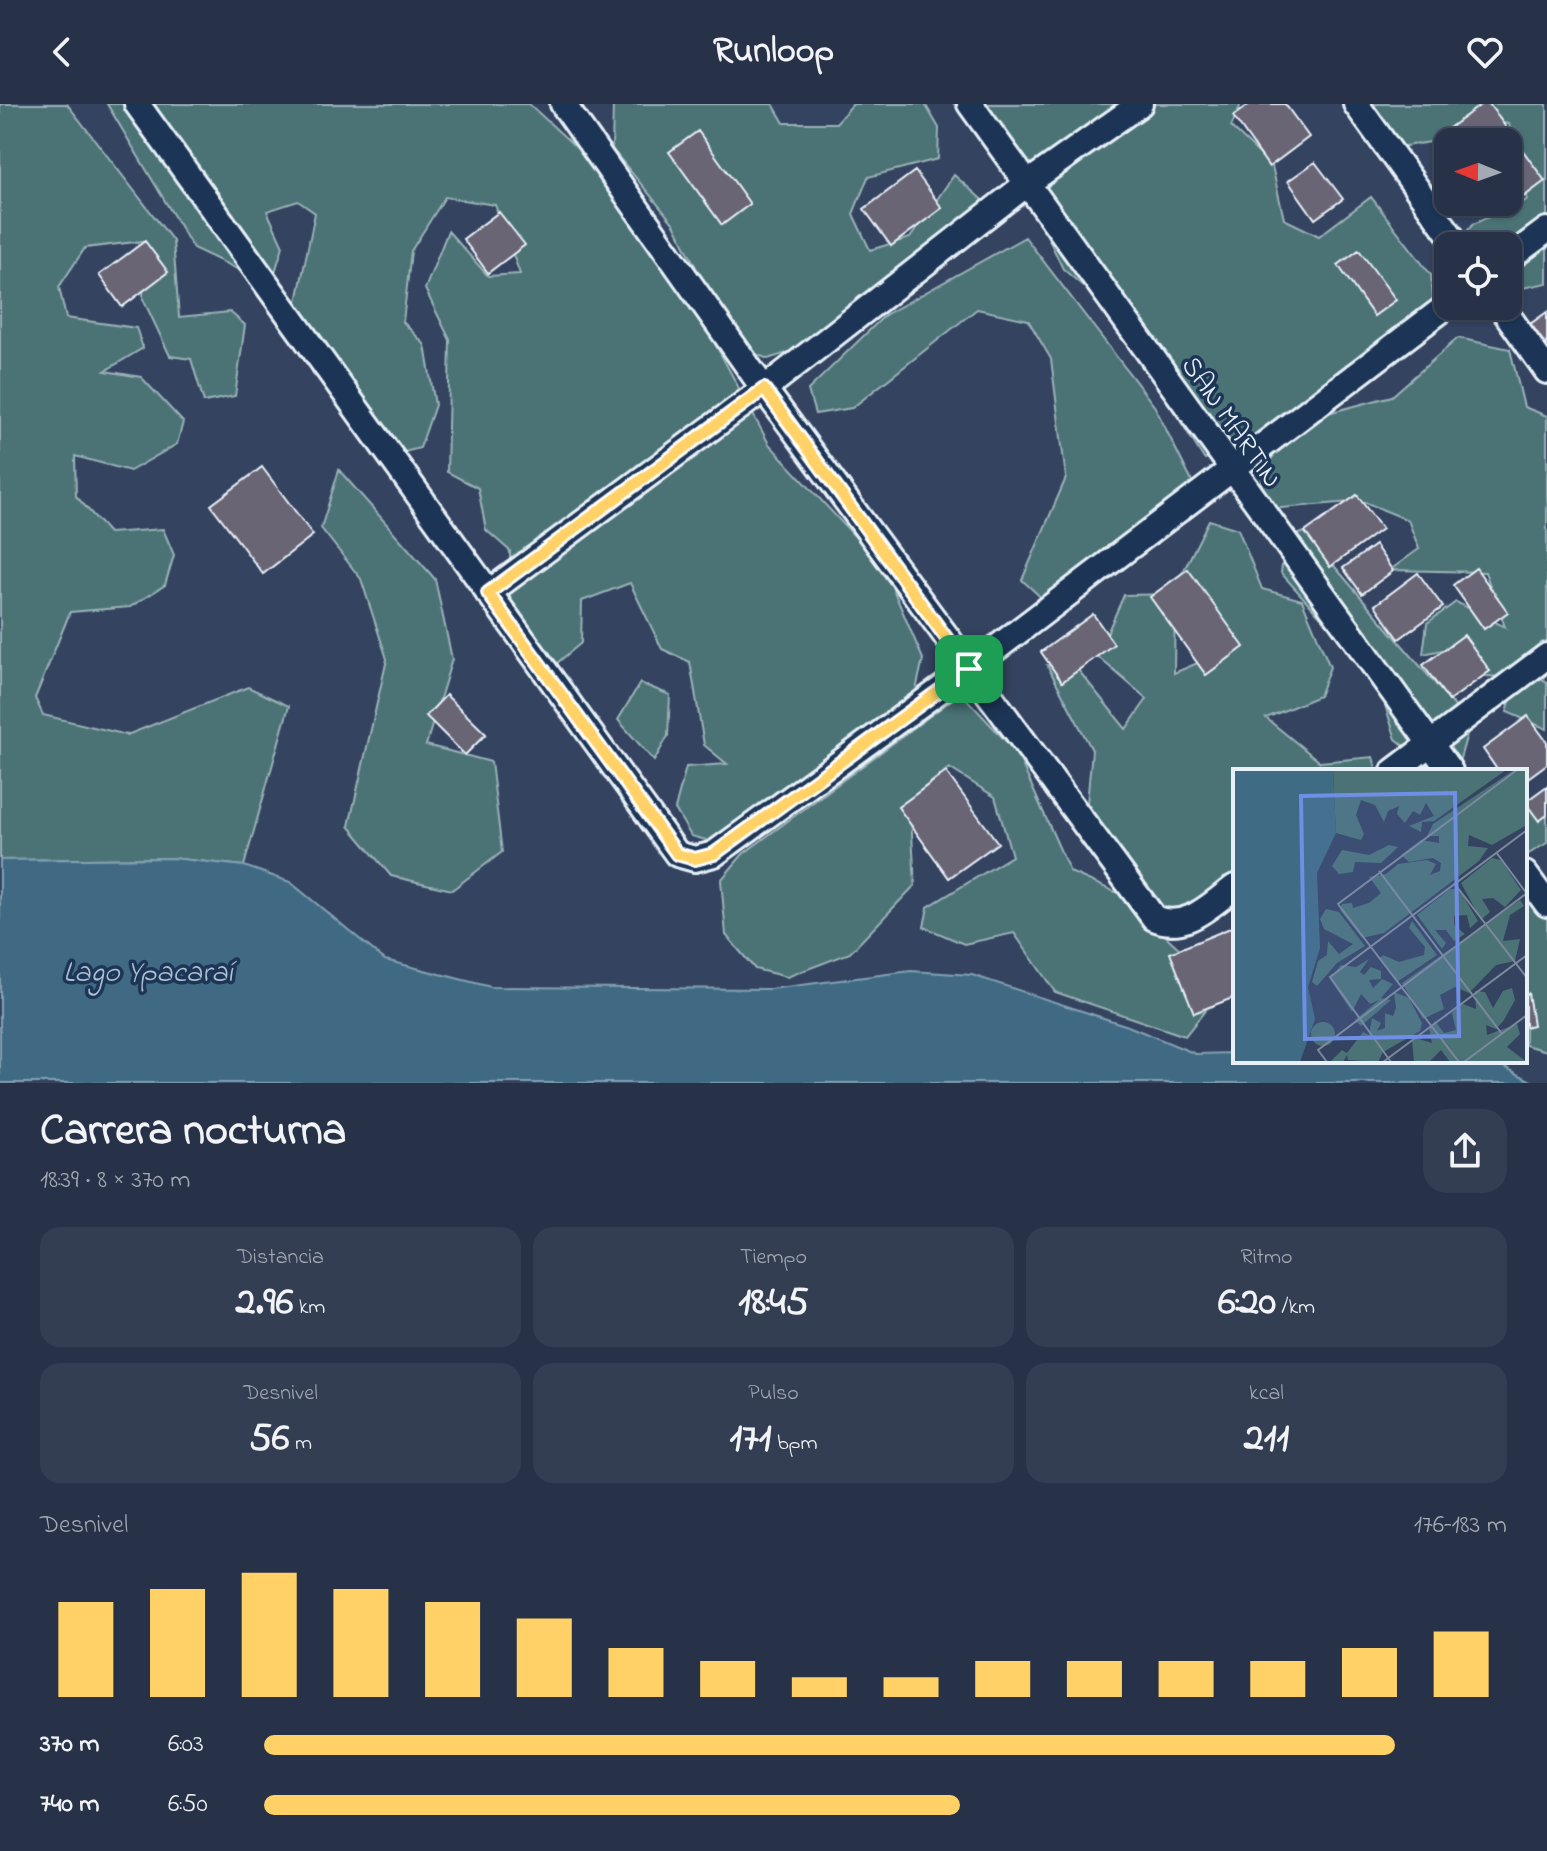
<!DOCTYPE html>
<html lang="es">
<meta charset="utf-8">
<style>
body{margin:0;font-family:"Indie Flower",sans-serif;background:#333e52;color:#f1f3f6;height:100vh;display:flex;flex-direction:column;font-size:30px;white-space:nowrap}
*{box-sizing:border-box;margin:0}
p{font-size:26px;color:#a4aab4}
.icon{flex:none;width:44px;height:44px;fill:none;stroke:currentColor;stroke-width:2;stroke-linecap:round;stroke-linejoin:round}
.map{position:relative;height:979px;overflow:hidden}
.sheet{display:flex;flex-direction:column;background:#273248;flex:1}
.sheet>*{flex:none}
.needle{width:52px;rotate:271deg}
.controls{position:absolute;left:1434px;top:24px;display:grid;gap:16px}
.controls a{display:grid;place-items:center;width:88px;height:88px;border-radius:16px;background:#273248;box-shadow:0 2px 6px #0004,0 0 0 2px #434d60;font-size:40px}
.pin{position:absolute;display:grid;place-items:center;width:68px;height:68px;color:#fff;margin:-34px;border-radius:16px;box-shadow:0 4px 12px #0006}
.round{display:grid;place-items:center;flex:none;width:84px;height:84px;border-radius:24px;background:#333e52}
.head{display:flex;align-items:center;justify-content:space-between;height:136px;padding:0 40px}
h1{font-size:44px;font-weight:700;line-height:60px}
.stats{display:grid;grid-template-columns:repeat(3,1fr);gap:12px;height:136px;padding:8px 40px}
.stats div{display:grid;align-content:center;border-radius:20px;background:#333e52;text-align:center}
.stats b{font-size:40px;font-weight:700}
.stats small{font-size:22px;font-weight:400}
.stats p{font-size:22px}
.chart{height:224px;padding:16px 40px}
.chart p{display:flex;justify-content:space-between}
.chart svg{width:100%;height:144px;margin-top:8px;stroke:#ffd166;stroke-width:6}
ul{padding:0 40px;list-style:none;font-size:26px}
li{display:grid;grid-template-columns:128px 96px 1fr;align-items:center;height:60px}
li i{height:20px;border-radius:10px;background:#ffd166}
header{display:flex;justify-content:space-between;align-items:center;height:104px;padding:0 40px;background:#273248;font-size:36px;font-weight:700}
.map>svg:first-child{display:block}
</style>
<header><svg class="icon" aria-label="back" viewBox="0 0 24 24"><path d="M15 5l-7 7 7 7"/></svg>Runloop<svg class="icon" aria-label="heart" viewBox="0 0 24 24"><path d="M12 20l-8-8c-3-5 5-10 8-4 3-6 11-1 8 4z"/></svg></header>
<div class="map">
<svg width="1547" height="979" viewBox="0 0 1547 979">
<rect width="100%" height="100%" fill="#344360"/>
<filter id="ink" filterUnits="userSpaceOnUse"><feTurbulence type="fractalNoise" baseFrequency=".0125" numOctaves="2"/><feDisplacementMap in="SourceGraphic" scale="16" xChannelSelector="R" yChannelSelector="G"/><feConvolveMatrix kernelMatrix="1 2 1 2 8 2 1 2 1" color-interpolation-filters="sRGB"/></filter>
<g filter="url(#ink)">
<path fill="#4b7376" stroke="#9ab2b7" stroke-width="2" d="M0,0h67l106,137 6,76 51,-5 15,13 -10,71 -31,6 -13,-43 -21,-3 -27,-57 1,-58 -59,7 -26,39 7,31 70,10 7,20 -38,23 36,6 42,45 -6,22 -47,27 -55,-15 1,40 33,37 54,-4 11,26 -9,30 -35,22 -60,5 -35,86 8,17 84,20 121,-48 41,19 -45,160 -72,-8 -172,2z
M107,0h422l113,104 127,236 115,124 39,91 -12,53 -180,135 -40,-11 -16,-27 11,-42 41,-3 -23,-19 -14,-83 -28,-13 -32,-66 -48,18 -1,42 -25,21 -32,-4 -14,-33v-76l-24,-21 -8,-42 -31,-16 3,-132 -25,-51 23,-58 40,45 32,-2 -25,-69 -50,-8 -34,54 -8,71 22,23 10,60 -15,43 -31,8 -38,-64 -37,-16 -22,-50 23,-113 -17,-12 -31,10 16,35 -12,39 -78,-37z
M613,0h160l11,19h52l17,-19h72l14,24 -1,31 -70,18 -15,37 17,36 40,-12 44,-63 33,29 -7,32 -152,104 -60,19 -32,-13 -62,-122 -62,-75z
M954,0h287l-10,23 41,39 12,53 35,17 52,-39 60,78 4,55 -155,84 -21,40 -55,5 -93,-149 -48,-41 -53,-112z
M1347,0h200v179l-39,8v-45h-53l18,-22 54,-24 -18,-76 -38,-5 -9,18 -63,10z
M1025,133l130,170 42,85 -149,112 -26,-24 44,-102 -15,-119 -23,-39 -51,-11 -125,99 -37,6 -7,-24 77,-75z
M1458,234l52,11 14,58 23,9v258l-5,5 5,3v47l-40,-17 6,-21 27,-12 -54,-3 -24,-30 -39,8 4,-31 29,-21 49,25 -20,-55 -95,-2 29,-21 -11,-29 -46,-19 -103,9 4,-39 35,-50 94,-25z
M339,366l96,109 17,80 -26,86 65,17 11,90 -50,38 -61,-14 -42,-50 38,-167 -26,-80 -40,-51z
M1209,416l29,9 24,60 40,11 28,67 -11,29 -53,22 54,44 53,-5 4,14h-142v132l-26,18h-41l-85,-75 9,-96 -45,-85 28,1 51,63 21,-30 -50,-43 27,-61 51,-1 -1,79 57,-24 2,-18 -57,-45z
M1305,428l165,192 -11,38 -30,4 -33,-27 -20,-61 -95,-105 4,-34z
M640,579l30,12 -2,41 -14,25 -36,-41z
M961,589l56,60 53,119 50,22 87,80 4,29 -26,33 -130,-44 -41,-59 -50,11 -40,-17 4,-20 84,-51 -17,-59 -46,-29 -39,31 5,86 -65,68 -63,24 -32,-8 -29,-34 -5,-55 22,-26z
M1525,699l22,14v26l-22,13z
M1525,795l22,4v148l-22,-6z"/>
<path fill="#3f6b84" stroke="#83a1b2" stroke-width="2" d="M172,754l72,8 46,16 95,78 106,27 279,2 141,-18 61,4 156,51 68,28 39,-1v8h258l42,22h-1535v-223z"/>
<path fill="#696575" stroke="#e8f1f8" stroke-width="2" d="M1250,0h35l24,33 -40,30 -36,-51z
M1482,0h7l56,77 -42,31 -7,-10h12v-60h-55l-8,-11z
M698,27l52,73 -28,21 -53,-73z
M1315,58l28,37 -28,20 -27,-38z
M915,67l27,37 -51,38 -27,-37z
M499,108l26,33 -37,28 -25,-34z
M145,137l23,31 -46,35 -23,-32z
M1359,146l37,50 -22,16 -36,-51z
M1547,208v36l-17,-24z
M262,363l51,68 -50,39 -52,-69z
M1357,391l25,34 -52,38 -25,-35z
M1375,441l18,26 -31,23 -19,-26z
M1476,464l32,44 -24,17 -31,-44z
M1188,465l56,78 -38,28 -56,-78z
M1418,469l25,34 -44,32 -24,-34z
M1093,510l21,30 -52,38 -21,-30z
M1464,531l26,36 -41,30 -26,-36z
M446,591l40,39 -21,21 -39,-39z
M1528,612l19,26v22l-22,16v-9h-27l-15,-22z
M946,668l52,71 -49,35 -51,-71z
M1547,682v29l-8,6 -14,-19z
M1235,822v71l-41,16 -24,-60z
M1528,889l5,32 -8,2v-33z"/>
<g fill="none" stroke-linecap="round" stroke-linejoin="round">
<defs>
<path id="minor" d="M137,0l540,750 18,5 19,-5 255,-185 479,-364
M563,0l201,285 390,529c32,14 56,-13 81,-31
M970,0l480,667
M1356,0l102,142
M1508,155l39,-29
M1501,202l46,65
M488,489l276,-204 264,-206 112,-79
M1394,667l153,-115
M1525,770l22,30"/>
</defs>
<use href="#minor" stroke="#e8f1f8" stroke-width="30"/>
<use href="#minor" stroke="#1d3557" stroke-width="24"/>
</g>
</g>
<g fill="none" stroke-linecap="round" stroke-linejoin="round" filter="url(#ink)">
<defs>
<path id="route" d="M764,285l205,280 -255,185 -19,5 -18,-5 -189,-261z"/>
</defs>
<use href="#route" stroke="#fff" stroke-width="16"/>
<use href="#route" stroke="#ffd166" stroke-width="10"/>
</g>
<g text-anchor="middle" stroke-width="7" stroke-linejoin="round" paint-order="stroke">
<g font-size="28" fill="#e8f1f8" stroke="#1d3557">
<text transform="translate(1233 317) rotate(55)" y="10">SAN MARTIN</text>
</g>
<g font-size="30" font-style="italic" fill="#adc2cf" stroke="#1d3557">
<text x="148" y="877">Lago Ypacaraí</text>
</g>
</g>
<g transform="translate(1233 665)">
<rect width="294" height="294" fill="#344360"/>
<path d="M100,1h173l-72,51 -12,1 -1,10 -12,-6 25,-10 -8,-13 -6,12 -7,-4 -8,12 -8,-9 2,-8 -11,5 -4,11 -9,-17 -14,-5 -5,15 8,19 -3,6 -25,-7zM281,1h13v55l-35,20 -23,-10 -1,11 20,2 -9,13 -95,72 -22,5 -22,-28 2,-6 10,-1 1,5 16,-5 12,-10 -12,-16 17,-3 12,-10 29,-4 9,4 -6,11 10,-4 1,-8 -8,-5 -24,4 -8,-7 20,-15 18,3v-7h-12l6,-12zM156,76l9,2 -17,16 -26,-1 -2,10 -14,2 -7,-8 10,-16 27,5zM259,89l9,2 20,30 -16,17 -12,-9 -11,1 8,13 -9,8 -20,-37zM217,120h9l19,32 -8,7 -3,-13 -13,1v9l11,9 -11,7 -8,-11h-11l11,13 -4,6 -25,-34zM287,131l4,6 -14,9 -7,26 17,-2 -5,22 -19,4 -27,28 -14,-6 -15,8 4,14 -21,10 -21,-36zM93,140l13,3 26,34 -28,17 -20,23 -5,-4 6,-21 9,-6 1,-14 11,13 14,-10 -29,-15 -4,-10zM179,152l25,34 -40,27 -18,-23 4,-4 16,7 25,-7 1,-8 -16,-19zM136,190l-9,13 4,3 7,-8 10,4v8l-12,1 4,8 9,-9 11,5 -12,14 10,2 -30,26 -6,-6 24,-20 -9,4 -9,-10 -9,18 -22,-33 11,-14 15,2zM279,219l3,12 -11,20 -8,9 -10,-4 1,10 30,-11 3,10 -13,13 20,15h-77l-9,-12 -12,12h-15l-2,-21 4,-3 16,5 -3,-15 6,-7 9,12 12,-3 -4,-17 8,-10 16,6 -1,-18 10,1 8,16 10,-17zM161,223l15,6 13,25 -2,8 -37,21 -5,10 -30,-2 -1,-5 -4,7h-13l12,-12 5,3 16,-21 6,3 3,-17 9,5 -4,8 8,-3v-15l8,3 3,-8zM78 265a12 12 0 1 1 24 0a12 12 0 1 1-24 0Z" fill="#4b7376"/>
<path d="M0,1h100l3,63 -19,40 3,75 -12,39 7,32 -15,43h-67z" fill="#3f6b84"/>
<path fill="none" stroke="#7c899d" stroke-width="2" d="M263,83l31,42M146,102l123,163M221,114l73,95M94,293l-9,-12 209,-157M150,293l144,-107M158,293l-61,-85 197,-147M226,293l-121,-158 179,-134M231,293l63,-47"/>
<path fill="#6e8fe5" fill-opacity="0.15" stroke="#6e8fe5" stroke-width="4" d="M222,24l4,243 -154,3 -4,-243z"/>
<rect width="294" height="294" fill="none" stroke="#e8f1f8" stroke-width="4"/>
</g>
</svg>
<div class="controls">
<a><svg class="needle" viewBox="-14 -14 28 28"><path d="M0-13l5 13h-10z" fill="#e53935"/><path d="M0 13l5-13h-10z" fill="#a4aab4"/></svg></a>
<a><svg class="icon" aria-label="locate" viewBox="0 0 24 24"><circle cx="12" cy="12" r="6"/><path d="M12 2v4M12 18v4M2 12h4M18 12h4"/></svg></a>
</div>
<div class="pin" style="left:969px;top:565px;background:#1e9e55"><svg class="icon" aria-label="arrive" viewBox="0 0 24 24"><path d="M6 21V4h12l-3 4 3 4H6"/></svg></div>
</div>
<section class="sheet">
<div class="head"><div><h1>Carrera nocturna</h1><p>18:39 · 8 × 370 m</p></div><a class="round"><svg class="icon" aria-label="share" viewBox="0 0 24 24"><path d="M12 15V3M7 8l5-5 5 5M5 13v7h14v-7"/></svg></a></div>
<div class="stats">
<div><p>Distancia</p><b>2.96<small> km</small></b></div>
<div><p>Tiempo</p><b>18:45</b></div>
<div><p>Ritmo</p><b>6:20<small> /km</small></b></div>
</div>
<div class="stats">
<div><p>Desnivel</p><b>56<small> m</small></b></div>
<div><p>Pulso</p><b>171<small> bpm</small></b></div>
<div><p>kcal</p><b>211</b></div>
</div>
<div class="chart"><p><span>Desnivel</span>176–183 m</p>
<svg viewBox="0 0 160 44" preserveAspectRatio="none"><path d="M5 44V15M15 44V11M25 44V6M35 44V11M45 44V15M55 44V20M65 44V29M75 44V33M85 44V38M95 44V38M105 44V33M115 44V33M125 44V33M135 44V33M145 44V29M155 44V24"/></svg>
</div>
<ul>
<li><b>370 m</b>6:03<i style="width:91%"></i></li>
<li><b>740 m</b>6:50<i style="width:56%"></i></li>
</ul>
</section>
